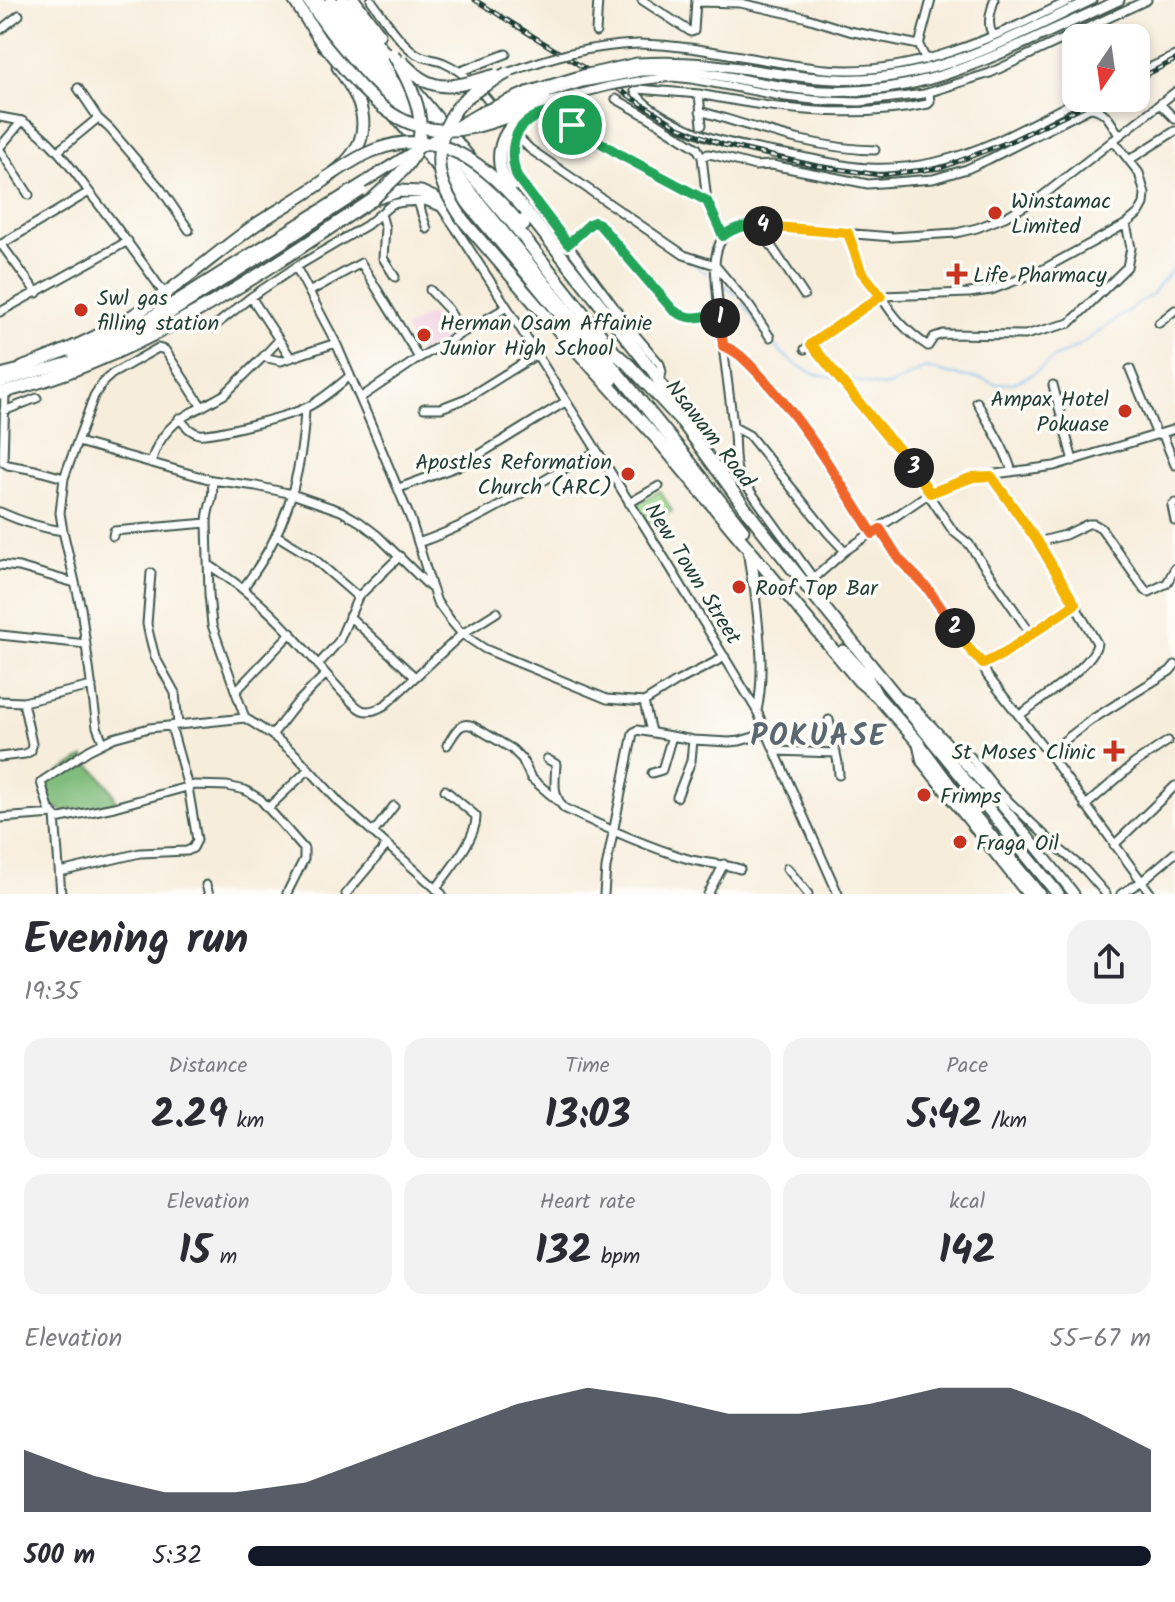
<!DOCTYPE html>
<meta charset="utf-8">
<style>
body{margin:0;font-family:Kalam,sans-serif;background:#f2f2f3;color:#2b2b33;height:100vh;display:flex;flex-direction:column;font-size:30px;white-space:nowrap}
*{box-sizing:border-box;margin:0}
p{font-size:26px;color:#7c7c81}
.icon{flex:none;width:44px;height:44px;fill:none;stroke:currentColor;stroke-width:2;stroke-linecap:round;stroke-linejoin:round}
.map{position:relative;height:894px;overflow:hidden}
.panel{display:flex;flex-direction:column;background:#fff;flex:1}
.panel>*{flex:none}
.needle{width:52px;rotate:193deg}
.tools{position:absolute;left:1062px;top:24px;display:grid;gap:16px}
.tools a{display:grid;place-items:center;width:88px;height:88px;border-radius:16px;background:#fff;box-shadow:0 4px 12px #0003;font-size:40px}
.pin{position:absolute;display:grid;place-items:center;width:68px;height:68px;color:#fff;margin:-34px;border:4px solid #fff;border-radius:50%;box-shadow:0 2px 8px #0007}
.km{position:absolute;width:40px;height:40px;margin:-20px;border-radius:50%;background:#222;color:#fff;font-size:22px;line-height:40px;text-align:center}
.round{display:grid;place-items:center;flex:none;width:84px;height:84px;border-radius:24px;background:#f2f2f3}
.summary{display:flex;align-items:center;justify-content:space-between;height:136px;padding:0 24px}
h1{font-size:44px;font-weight:600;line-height:60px}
.stats{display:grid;grid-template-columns:repeat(3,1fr);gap:12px;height:136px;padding:8px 24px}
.stats div{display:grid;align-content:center;border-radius:20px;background:#f2f2f3;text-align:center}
.stats b{font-size:40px;font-weight:600}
.stats small{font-size:22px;font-weight:400}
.stats p{font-size:22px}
.chart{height:224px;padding:16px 24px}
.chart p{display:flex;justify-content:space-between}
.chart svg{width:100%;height:144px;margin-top:8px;fill:#111827;opacity:.7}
ul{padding:0 24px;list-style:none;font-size:26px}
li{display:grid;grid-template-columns:128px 96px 1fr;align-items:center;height:60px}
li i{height:20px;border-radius:10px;background:#111827}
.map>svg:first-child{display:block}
</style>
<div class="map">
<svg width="1175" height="894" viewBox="0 0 1175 894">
<rect width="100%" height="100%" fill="#fdfcf7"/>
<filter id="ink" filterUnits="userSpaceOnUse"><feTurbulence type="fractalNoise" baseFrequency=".0125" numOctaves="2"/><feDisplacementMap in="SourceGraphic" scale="16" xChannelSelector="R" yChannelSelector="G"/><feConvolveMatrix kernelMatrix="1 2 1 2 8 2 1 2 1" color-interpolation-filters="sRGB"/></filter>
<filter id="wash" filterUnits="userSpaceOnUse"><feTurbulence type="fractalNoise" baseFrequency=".006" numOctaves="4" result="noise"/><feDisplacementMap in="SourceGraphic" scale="32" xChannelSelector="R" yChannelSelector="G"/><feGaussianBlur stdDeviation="1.8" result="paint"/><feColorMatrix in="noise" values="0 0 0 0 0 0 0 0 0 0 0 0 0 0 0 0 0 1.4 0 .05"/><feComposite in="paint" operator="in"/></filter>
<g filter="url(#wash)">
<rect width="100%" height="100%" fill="#f7eddb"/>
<path fill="#f1d0e3" d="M430,314l15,26 -26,15 -15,-26z"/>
<path fill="#a0dc91" stroke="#608c62" stroke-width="2" d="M660,491l12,20 -23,13 -12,-20z"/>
<path fill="#80bc7b" stroke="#507c58" stroke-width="2" d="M84,757c10,15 28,27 32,45l-38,10 -7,-4 -3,4 -10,-3 -10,-7 -3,-21z"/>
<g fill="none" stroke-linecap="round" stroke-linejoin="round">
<path stroke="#7dbaf0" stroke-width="2" d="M687,260l21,14
M722,283l14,12
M743,303c22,34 49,73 94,75
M843,378l40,9 8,-2 35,-17 22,6 34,5 13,5 18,-1 18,-8 23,-17 26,-13 72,-51 23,-28"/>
</g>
</g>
<g filter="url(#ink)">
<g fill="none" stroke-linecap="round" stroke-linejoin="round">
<defs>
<path id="minor" d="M371,0c13,17 26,40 44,53 9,6 20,6 29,10 23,10 36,27 51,46
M642,0l49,32 3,-1 2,-31
M696,2l44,1 64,14 45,14 70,14
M0,30l19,-15
M596,32l2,-32
M993,35c-7,-11 -2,-23 1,-35
M638,44c65,1 124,19 188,25 87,8 169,-32 245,-69
M926,60l-7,-15 12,-45
M461,71l45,-17
M1136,74l39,-18
M639,81l33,-4 20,2 94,18 37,4 37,1 64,-8 66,-21 157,-73
M78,88l20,30 12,11 51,60 28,41
M699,94c77,15 150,26 229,10l2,-2 -1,-9
M616,99l34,19 47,30 5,9 5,44 16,35
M1160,104l15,15
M700,111c57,17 115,38 175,39
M0,117l22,4
M702,125l-3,-31 -61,-5 -3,2c8,18 52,38 71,45 31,11 65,15 96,21 22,4 45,10 67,11 22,1 45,-1 67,-6 53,-12 98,-40 146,-64
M509,128l21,21 154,106 31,10 35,42 20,30
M0,147l22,-26c29,17 48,45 68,72 26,33 50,66 74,100
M0,150l29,45
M58,151l40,-33
M702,157l6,-3 6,1 41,11 17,-1 96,19 65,-5 34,-10 22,-10 101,-51c16,1 21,15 29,27
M1129,160l46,-29
M418,202l9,27
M381,214l4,14 -2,30 12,19
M758,226l46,69
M848,233l13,38 20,25 88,-3 22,-3 47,-18 88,-48 13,-11 5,-9 1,-10 -6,-21 -26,-33
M1,244l36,49
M568,244l22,-20 4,-2 5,2 74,86c17,12 28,7 47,3
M0,245l89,-53
M296,267l71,-42 25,-21 12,-2 21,-1 16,6 18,26 48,74 163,260 87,144 81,183
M430,290l18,19 14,24
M309,292l52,-29 58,95
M251,297l40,61
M0,312l128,-71
M1159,323l16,-13
M212,328l39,-31 45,-30 40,76 35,81 40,96 21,68 5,14 14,19 11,13 23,15 122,50 37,3 32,-20 49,-25
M811,344l78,95 17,17 24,37
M723,346c15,5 23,15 34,26 46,48 80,106 116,162
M805,349l76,-53c12,21 26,36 47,50l6,-9 9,-3 82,1 45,-12 57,-56 4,-19 -5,-24
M263,357l16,-17
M1130,369l27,66
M660,380l2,-8 -2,-8 -27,-32 -116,-155c-10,-31 -1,-66 38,-64l64,41 88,47
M1053,385l20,76
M5,392l-2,70 5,3 27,5 29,8
M360,398l59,-40 88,-51
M977,402c12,23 28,45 35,70
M202,407l23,-13 38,-37 18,4 55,-18
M424,408h17l26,-10 69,-43
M4,411l33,-13
M179,418c6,7 11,14 20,16 14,2 89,-18 104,-25 17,-7 33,-22 47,-33
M734,427l15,8 79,98 17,18
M1162,433l13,32
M78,442l134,38 44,6 36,8 49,17 19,11 17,13 53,52
M991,476l47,66 59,101c-2,21 -59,58 -77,72
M212,480c3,22 -5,25 -5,43l2,71 3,31 33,93
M399,488l65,-24 101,-62
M928,494l25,37 16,13 62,90
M629,503l30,-17
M1175,503l-3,3 3,15
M0,512c20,9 41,16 63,19
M880,529l19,30 29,30 42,61 13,14 4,11 58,74 106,145
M276,535l36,22 46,40
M113,536l1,-5 93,-8
M1038,542l27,-7 23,-11h6l7,4 44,62 4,2 18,-9 8,-15
M418,543c65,-22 118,-61 178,-91
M0,565l19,2 56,16
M209,565c30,19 57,42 81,68 19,20 35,41 54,61 5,5 11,13 18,16 8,3 16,-1 23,-5l77,-71 35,-22
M151,573l-4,51 2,10 6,23 20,36 3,32
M814,579l-76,-105c-5,-15 -2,-32 -5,-48 -6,-54 -15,-107 -18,-161 1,-21 8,-34 29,-40l148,12 64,-4 21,-5 28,-11 36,-20 134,-105
M812,580l33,-29 83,-57 45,-17 81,-11 121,-37
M754,583c4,43 12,85 3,128
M243,588c42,-53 59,-112 62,-179
M349,616l66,61
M0,635l86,9
M983,664l20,-10 72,-50
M318,665l21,-24 19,-44 42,-41
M236,691l55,-58
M0,701l23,1 69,-16
M644,702l7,30
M829,720l9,43 1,12
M272,735l25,-32 28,-28
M103,742l-6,-15 -16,-119 -18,-77 -3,-18 4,-35 30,-82 9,-14 9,-8 46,-26 7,2 37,57c-26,11 -44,28 -51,56
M447,745c7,-10 12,-25 26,-19l39,23 10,10 9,19 27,23
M775,751l61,2
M1048,753l43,-33 79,-49 5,-6
M970,756l26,33 62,59 27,22 21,24
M0,757l25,-3 6,-3 1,-7 -9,-42
M547,759l9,5c-1,16 -4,31 8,44 39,19 79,37 121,50 18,6 37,5 55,11
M652,773l10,-3 10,-34
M677,797l14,-36 2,-21
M1085,806l50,-43 33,-22
M269,807l40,-38
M55,816l6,78
M0,818l54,-4 -5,-5 -8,-27 48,-32 24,-12 36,-10 96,-10 27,17 24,20 43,47 103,92
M56,819l58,-12 80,-22 33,1 18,4 15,9 44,50v10l-17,34
M373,833l21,-27
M1114,845l61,-59
M787,868l21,26
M60,872l80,-19 47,-2 6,-3 4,-8 -9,-53 -17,-61
M206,885l3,9
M436,889c13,-19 41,-51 40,-73l-31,-26
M346,894l41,-49
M604,894l2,-26 27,-135 4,-3 56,10 36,2 11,-1 27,-8
M708,894l16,-30
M1121,894l21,-13 33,-28"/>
<path id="major" d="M637,63c23,-1 45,-1 67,1 52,4 105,18 158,15 84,-4 154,-43 229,-79
M641,71c20,-1 40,-1 61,2 40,5 80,16 121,18 78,4 137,-19 206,-50 30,-14 60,-27 90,-41
M72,353l70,-31 132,-83
M0,374l28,-7
M0,383l73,-22 73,-32 132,-83
M902,700l7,3c59,61 113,125 165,191
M918,744l4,18 105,132"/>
<path id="highway" d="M294,0l30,46
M308,0c92,134 207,251 304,380
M318,0l60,78 304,374 61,78
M331,0l55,73 49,58
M343,0l55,70
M354,0l25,34
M411,86l113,139
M451,151l62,73 101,128 16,14 53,57 65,89 55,70 255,312
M526,211l127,160 22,37
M22,368c32,-13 65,-25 95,-43 48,-27 90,-65 134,-97 30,-22 96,-52 109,-87 10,-28 -7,-52 -22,-74
M0,393c139,-34 255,-115 372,-193l27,-9 22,1 22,10 20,18 87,101 107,118 202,242 18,15
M749,549l5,34
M843,651l23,25 11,20 40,45 41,55 81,98"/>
</defs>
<use href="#minor" stroke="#3f574d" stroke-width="11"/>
<use href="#major" stroke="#3f574d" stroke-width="13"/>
<use href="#highway" stroke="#3f574d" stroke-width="15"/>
<use href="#minor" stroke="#fff" stroke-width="7"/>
<use href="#major" stroke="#fff" stroke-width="9"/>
<use href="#highway" stroke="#fff" stroke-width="11"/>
<defs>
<path id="rail" d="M475,0l204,127 45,18 93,21 63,9 61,-7 72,-28 87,-42
M1136,80l39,-20"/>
</defs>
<use href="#rail" stroke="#1f3d34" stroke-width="5"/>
<use href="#rail" stroke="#fdfcf7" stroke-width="2" stroke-dasharray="6" stroke-linecap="butt"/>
<defs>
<path id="minor-bridge" d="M507,73c46,-17 82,-27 131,-29
M547,102l63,-16 29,-5"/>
<path id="major-bridge" d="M470,124l71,-29 41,-13 59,-11
M274,239l140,-88 65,-38 48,-21 56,-17 54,-12
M278,246l84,-55"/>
<path id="highway-bridge" d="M321,41c41,48 76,101 148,87 26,-5 52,-17 78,-26
M402,62c7,6 13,13 20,17 23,15 50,2 74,-4
M326,178c16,-10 32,-22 49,-28 66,-25 110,15 151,61
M510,188c-20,-28 -10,-60 20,-76
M372,200c10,-10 22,-20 32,-31 32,-36 10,-80 -11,-115
M463,220c-7,-12 -17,-25 -21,-39 -9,-27 2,-61 22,-81 12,-11 29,-19 43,-27"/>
</defs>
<use href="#minor-bridge" stroke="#3f574d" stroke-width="11" stroke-linecap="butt"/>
<use href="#major-bridge" stroke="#3f574d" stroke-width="13" stroke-linecap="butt"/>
<use href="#highway-bridge" stroke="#3f574d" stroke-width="15" stroke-linecap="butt"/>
<use href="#minor-bridge" stroke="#fff" stroke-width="7"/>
<use href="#major-bridge" stroke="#fff" stroke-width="9"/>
<use href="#highway-bridge" stroke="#fff" stroke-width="11"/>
</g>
</g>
<g fill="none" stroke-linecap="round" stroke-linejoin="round" filter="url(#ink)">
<defs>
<path id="split-1" d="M572,125c-4,-3 -10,-9 -16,-11 -6,-2 -14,0 -19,2 -26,11 -28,37 -20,61l51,67 22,-20 4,-2 5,2 74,86c17,12 28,7 47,3v5"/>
<path id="split-2" d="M720,318l3,28c15,5 23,15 34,26 46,48 80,106 116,162l7,-5 19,30 29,30 27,39"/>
<path id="split-3" d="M914,468l16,25 43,-16 18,-1 47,66 37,62 -72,50 -20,10 -13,-14 -15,-22"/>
<path id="split-4" d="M763,226l85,7 13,38 20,25 -70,48 78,95 17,17 8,12"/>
<path id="split-5" d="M572,125l47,29 88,47 16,35c13,-10 24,-11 40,-10"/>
</defs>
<use href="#split-1" stroke="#fff" stroke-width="16"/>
<use href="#split-2" stroke="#fff" stroke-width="16"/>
<use href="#split-3" stroke="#fff" stroke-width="16"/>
<use href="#split-4" stroke="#fff" stroke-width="16"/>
<use href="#split-5" stroke="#fff" stroke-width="16"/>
<use href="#split-1" stroke="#22a559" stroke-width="10"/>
<use href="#split-2" stroke="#f0652b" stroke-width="10"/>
<use href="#split-3" stroke="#f5b400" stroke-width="10"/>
<use href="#split-4" stroke="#f5b400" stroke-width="10"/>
<use href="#split-5" stroke="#22a559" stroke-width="10"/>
</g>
<g fill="#c8321e" stroke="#fdfcf7" stroke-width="3">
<circle cx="995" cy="213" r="8"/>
<path d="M953 262h8v8h8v8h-8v8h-8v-8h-8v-8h8z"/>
<circle cx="81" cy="310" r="8"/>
<circle cx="424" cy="335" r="8"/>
<circle cx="1125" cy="411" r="8"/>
<circle cx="628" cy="474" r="8"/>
<circle cx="739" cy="587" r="8"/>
<path d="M1110 739h8v8h8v8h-8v8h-8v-8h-8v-8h8z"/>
<circle cx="924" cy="795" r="8"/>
<circle cx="960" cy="842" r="8"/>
</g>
<g text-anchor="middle" stroke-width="7" stroke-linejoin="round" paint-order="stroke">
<g font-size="22" fill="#1f3d34" stroke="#fdfcf7" text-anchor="start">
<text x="1011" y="208">Winstamac<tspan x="1011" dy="25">Limited</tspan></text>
<text x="973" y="282">Life Pharmacy</text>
<text x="97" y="305">Swl gas<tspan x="97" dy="25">filling station</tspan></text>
<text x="440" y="330">Herman Osam Affainie<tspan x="440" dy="25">Junior High School</tspan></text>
<text x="1109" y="406" text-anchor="end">Ampax Hotel<tspan x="1109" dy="25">Pokuase</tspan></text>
<text x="612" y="469" text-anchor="end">Apostles Reformation<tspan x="612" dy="25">Church (ARC)</tspan></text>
<text x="755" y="595">Roof Top Bar</text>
<text x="1096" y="759" text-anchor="end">St Moses Clinic</text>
<text x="940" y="803">Frimps</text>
<text x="976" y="850">Fraga Oil</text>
</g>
<g font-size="22" fill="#1f3d34" stroke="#fdfcf7">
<text transform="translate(711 433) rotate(52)" y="8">Nsawam Road</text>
<text transform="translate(694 573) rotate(58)" y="8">New Town Street</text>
</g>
<g font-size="30" font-weight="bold" letter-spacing="2" fill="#5c6871" stroke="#fdfcf7">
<text x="819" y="745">POKUASE</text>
</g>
</g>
</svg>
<div class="tools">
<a><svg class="needle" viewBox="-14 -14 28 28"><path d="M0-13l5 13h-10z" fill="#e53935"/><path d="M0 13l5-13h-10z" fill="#7c7c81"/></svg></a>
</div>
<div class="pin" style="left:572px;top:125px;background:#1e9e55"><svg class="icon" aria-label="arrive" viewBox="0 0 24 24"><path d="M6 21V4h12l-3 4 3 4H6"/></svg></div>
<b class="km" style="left:720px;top:318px">1</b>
<b class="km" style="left:955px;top:628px">2</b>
<b class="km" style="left:914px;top:468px">3</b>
<b class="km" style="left:763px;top:226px">4</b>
</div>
<section class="panel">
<div class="summary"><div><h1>Evening run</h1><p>19:35</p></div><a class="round"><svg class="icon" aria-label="share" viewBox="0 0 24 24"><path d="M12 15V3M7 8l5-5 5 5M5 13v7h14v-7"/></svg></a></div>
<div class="stats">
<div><p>Distance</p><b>2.29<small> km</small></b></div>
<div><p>Time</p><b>13:03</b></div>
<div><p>Pace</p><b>5:42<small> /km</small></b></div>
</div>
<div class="stats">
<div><p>Elevation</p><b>15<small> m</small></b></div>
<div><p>Heart rate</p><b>132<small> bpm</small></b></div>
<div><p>kcal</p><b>142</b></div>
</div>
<div class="chart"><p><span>Elevation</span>55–67 m</p>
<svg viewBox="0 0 160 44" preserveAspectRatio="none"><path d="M0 44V25L10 33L20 38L30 38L40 35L50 27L60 19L70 11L80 6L90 9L100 14L110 14L120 11L130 6L140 6L150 14L160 25V44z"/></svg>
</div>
<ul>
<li><b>500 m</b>5:32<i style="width:100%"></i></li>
</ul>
</section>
